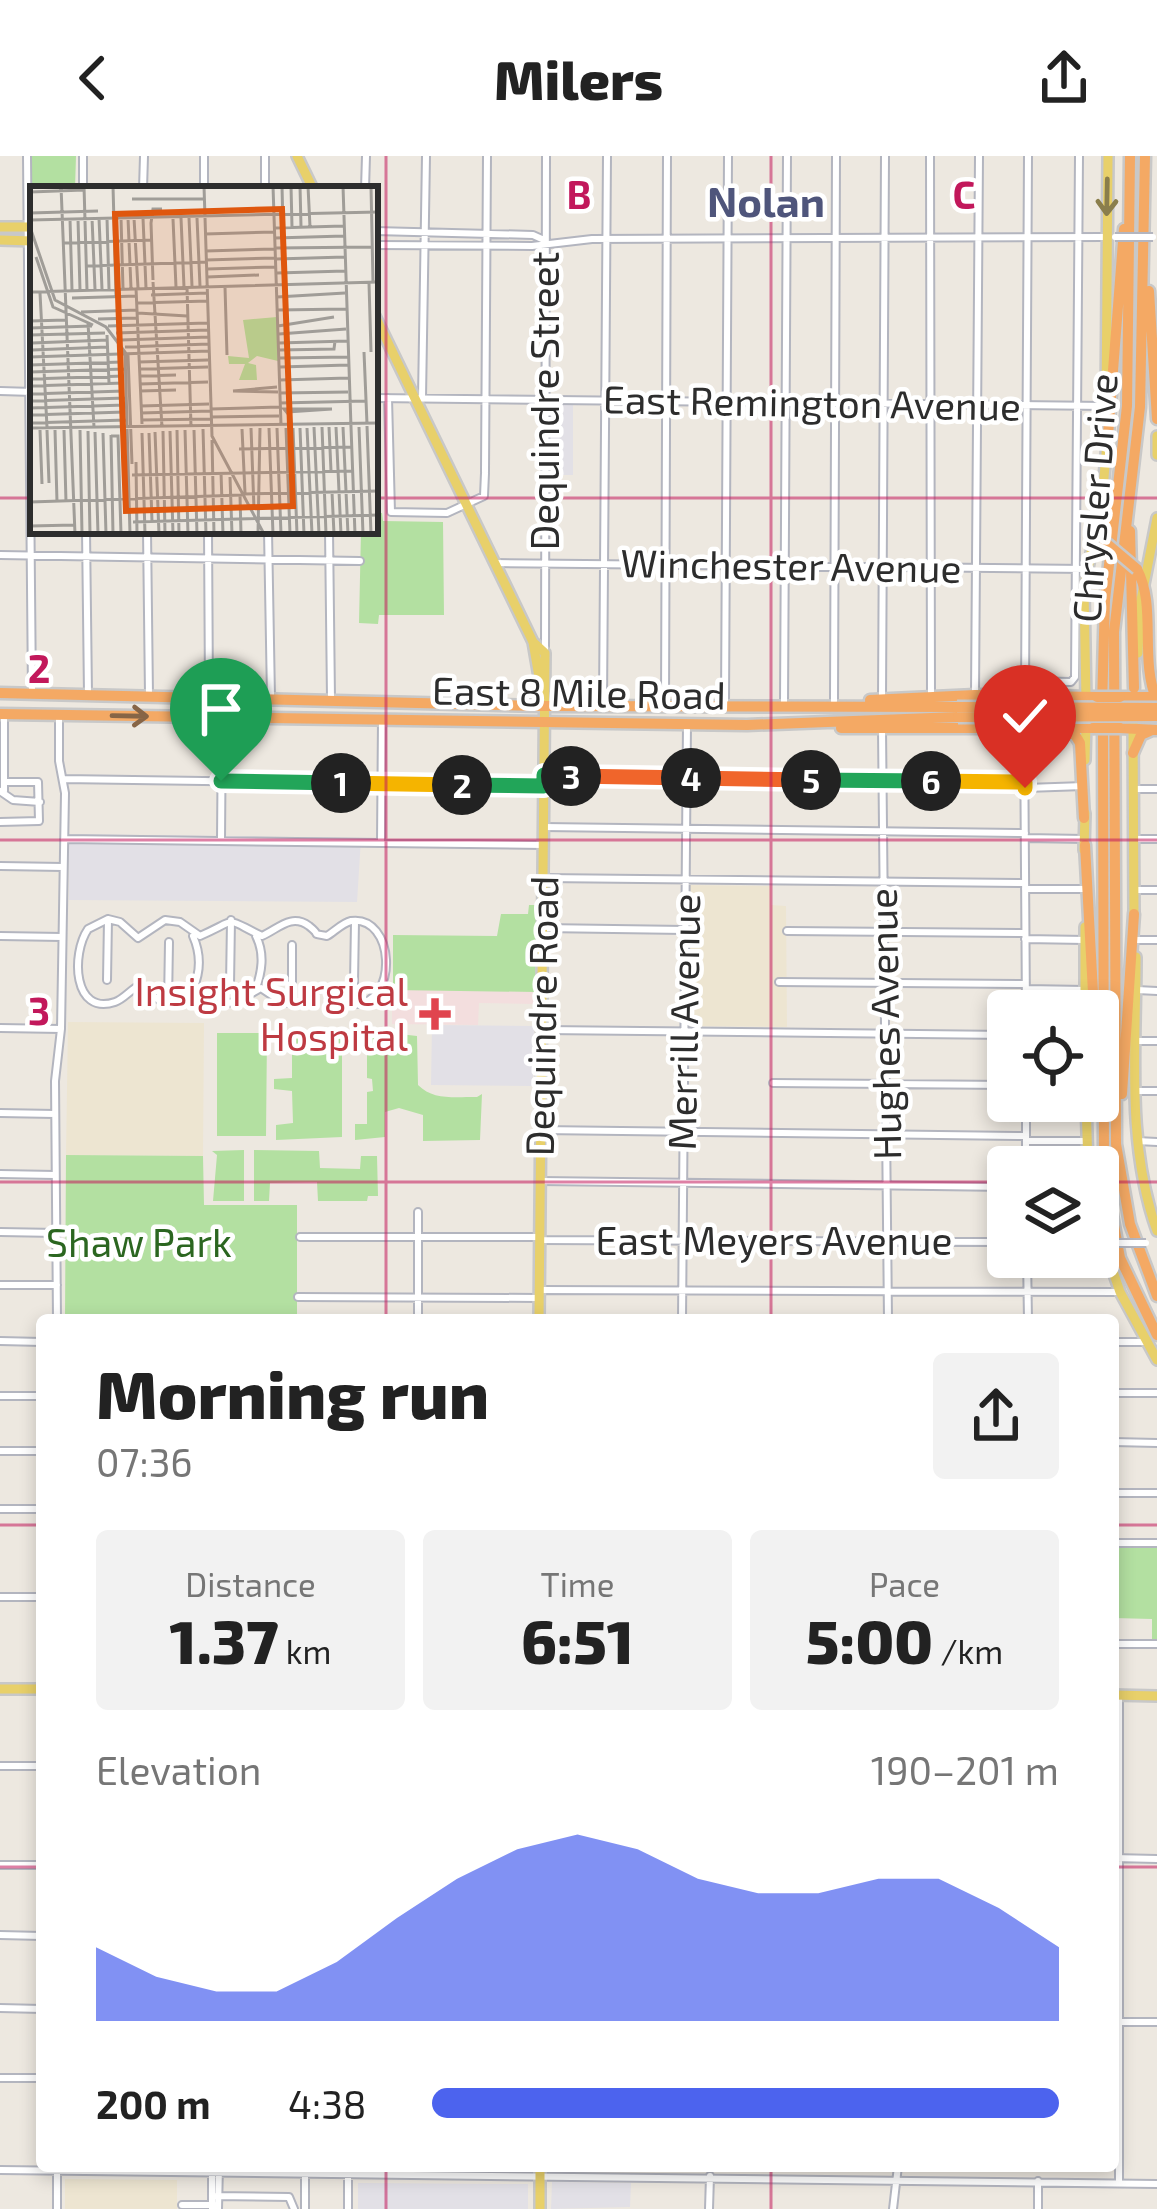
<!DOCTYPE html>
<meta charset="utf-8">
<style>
body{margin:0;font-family:"Exo 2",sans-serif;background:#f2f2f2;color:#222;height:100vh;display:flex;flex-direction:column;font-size:45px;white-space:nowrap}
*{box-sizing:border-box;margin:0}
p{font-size:39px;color:#767676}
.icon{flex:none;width:66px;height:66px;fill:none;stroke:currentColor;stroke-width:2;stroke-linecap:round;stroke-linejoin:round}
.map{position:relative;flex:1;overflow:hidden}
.side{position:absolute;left:36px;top:1158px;width:1083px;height:858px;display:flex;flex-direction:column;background:#fff;border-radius:12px;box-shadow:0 6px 18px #0003}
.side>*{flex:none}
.controls{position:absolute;left:987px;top:834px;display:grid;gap:24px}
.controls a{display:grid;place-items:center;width:132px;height:132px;border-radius:12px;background:#fff;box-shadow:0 6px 18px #0003;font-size:60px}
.pin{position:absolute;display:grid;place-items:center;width:102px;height:102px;color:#fff;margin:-123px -51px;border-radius:50% 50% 50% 0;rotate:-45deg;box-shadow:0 0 12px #0007}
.pin .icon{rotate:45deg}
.km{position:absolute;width:60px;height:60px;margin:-30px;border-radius:50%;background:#222;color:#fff;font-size:33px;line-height:60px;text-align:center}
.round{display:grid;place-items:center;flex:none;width:126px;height:126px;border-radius:12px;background:#f2f2f2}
.overview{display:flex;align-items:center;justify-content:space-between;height:204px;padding:0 60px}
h1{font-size:66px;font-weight:800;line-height:90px}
.figures{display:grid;grid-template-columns:repeat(3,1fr);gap:18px;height:204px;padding:12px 60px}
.figures div{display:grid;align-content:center;border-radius:12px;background:#f2f2f2;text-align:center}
.figures b{font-size:60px;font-weight:800}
.figures small{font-size:33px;font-weight:400}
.figures p{font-size:33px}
.chart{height:336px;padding:24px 60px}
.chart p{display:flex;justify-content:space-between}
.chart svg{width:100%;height:216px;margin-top:12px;fill:#4c63ee;opacity:.7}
ul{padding:0 60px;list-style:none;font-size:39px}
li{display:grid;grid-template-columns:192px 144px 1fr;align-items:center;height:90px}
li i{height:30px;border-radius:15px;background:#4c63ee}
header{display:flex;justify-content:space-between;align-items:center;height:156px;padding:0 60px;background:#fff;font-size:54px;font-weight:800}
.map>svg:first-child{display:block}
</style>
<header><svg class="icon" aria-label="back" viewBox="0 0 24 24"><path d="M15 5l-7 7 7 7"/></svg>Milers<svg class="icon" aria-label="share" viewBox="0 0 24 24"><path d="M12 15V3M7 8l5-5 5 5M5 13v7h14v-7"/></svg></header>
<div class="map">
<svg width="1157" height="2053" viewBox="0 0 1157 2053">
<rect width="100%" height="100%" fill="#ede8e0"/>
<path fill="#e2e0e6" d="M550,249h23v70h-23z
M69,678l292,4 -4,64 -288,-2z
M432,869l102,1 -1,60 -102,-1z
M552,2026l79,1 -1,24 -79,2z
M358,2027l170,1v25h-170z"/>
<path fill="#ede5d1" d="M690,729l81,1v19l15,1 1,121 -98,-1z
M68,866l136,1 -1,133 -137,-1z
M65,2023l112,1v29h-112z"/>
<path fill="#f3dede" d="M392,832l143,2v14l-56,-1 -1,22 -86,-1z"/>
<path fill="#b3e0a1" d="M31,0h45l-1,33h-42l-2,19z
M375,357h7l1,8 60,1 1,93h-65l-1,9 -19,-1 2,-92h14z
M529,749h8l-2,87 -142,-2v-55l104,1 4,-22h27z
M277,873l65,5v103l-66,3v-15l17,-2 -1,-32 -18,-2v-10l18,-1v-34l-16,-2z
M355,873l62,7 1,49c15,15 34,12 59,12l5,-3 -2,46 -57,1v-26l-24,-7 -14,4v25l-30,3v-16h12v-32l6,-1 -1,-12 -5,-1v-33l-12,-1z
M217,877h50l-1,103h-49z
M244,994v51h-31l4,-46 -5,-4z
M254,994l65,1 1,17 40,1 1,-13h16l1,40h-10l-1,5h-49l-1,-19 -47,1 -1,18h-15z
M66,999l137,1 1,49h93v115h-232z
M1113,1392h44v91h-5v-20l-39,-1z"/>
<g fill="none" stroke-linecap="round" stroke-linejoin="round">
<defs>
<path id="minor" d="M27,0l5,538
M930,0l1,541
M83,33v-33
M143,33l1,-33
M204,33v-33
M265,33v-33
M365,33l1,-33
M375,75l158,4 11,5
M375,89l157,1 60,-7 514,-2
M0,235l33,1
M375,242l731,8
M388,242l3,114 56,1 37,-17 1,-23
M422,242l4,-242
M485,313v3l2,-316
M86,375l2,164
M147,375l2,165
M208,375l1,164
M268,375l3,167
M329,375l2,168
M0,399l360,6
M495,407l591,6
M545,497l1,-497
M1025,525l46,1 4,-5 4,-521
M975,539l4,-539
M1025,539l3,-539
M882,543l3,-543
M834,545l2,-545
M603,548l4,-548
M665,548l2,-548
M725,548l3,-548
M784,548l3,-548
M1024,572l2,283
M882,573l6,591
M544,619l143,3
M687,622l338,4
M63,623l481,7
M1026,632l58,-2
M1134,633h23
M0,635l13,9 27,2
M4,635v-77
M0,666l39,-1 -1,-39h-34
M543,671l482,6
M1025,682l60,1
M64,683l479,6
M1134,683h23
M221,684l1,-122
M381,686l1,-122
M0,710l63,1
M543,722l482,5
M1025,733h59
M1134,734h23
M108,763l12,3 18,16 27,-18 15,2 20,14c41,-18 22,-19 62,0 16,-7 29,-23 47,-10 15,12 -1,6 18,10 7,-4 15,-13 24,-15 44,-6 48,82 4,83 -14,1 -21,-12 -33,-17l-24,17 -16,-2 -21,-14c-49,28 -23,9 -64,0 -29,18 -30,21 -57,-3 -9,4 -16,14 -25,17 -42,14 -44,-48 -27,-73z
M542,772l143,2
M787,775l238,2
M0,780l62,1
M193,780c8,18 8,35 0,53
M1025,783l60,1
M1136,784h21
M107,824l1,-61
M779,826l246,2
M354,827l1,-62
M230,829l1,-65
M1026,833l59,1
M1137,834l20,1
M255,835c7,-19 10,-37 1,-55
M168,847l1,-61
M292,848v-59
M0,872l61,1
M544,874l464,5
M1137,885h20
M773,927l235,2
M1136,935h21
M1026,945v66
M0,957l55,1
M540,974l486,6
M1026,985h60
M1137,985l20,1
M0,1018l55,1
M540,1025l468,6
M0,1076l57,1
M300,1081h239
M539,1084l469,2
M1027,1101l1,63
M0,1129h57
M539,1134l581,2
M298,1141l241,1
M57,1164l-2,-239 6,-52 4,-236 -6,-32v-46
M418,1164v-108
M682,1164l5,-596
M0,1185l42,1
M1113,1186h32
M1113,1237h44
M0,1240h42
M1113,1286l44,1
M0,1295h42
M1113,1337h44
M0,1353h42
M1113,1387h44
M0,1441h42
M1113,1488h44
M0,1610h42
M1113,1702l44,1
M0,1709h42
M0,1779l42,1
M0,1852l42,1
M1113,1866h44
M0,1922h42
M57,2010v43
M0,2014l1157,14
M305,2017v36
M1119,2027v-487
M212,2040l77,1 5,12
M182,2049h33
M212,2053v-36
M218,2053l1,-43
M348,2053v-35
M709,2053l1,-33
M893,2053l5,-43
M1038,2053v-28"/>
<path id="major" d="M297,0l16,33
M0,71h33
M0,84l33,1
M375,160l158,326 12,11 -6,667
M1106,253l2,-253
M1157,280v19
M533,486l11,64
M1138,497l2,-48 17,-87
M1086,544l-2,-110 19,-101 5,-58
M1133,567l1,194
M1085,604l1,-37
M1084,694l1,-37
M1085,771v84
M1136,801c0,92 -10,187 21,274
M1086,945l2,66
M1098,1071l22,65 37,68
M0,1533h42
M1113,1539l44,1
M540,2053v-43"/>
<path id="highway" d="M1145,0l-5,251 -26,225 2,512 14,80 27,72
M1149,135l8,128
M1108,279l16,-206
M1096,358l9,28
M1130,375l4,157
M1137,413c20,38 2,90 20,132
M0,537l542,13 415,1
M1120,541h37
M870,544l105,-5 122,2
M1102,550l3,-106 22,-194 3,-250
M0,558l747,11 211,-8
M1103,568l1,447 16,87 37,77
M841,572h252
M1120,572l37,2
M1066,576l9,3 5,8 4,75
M1133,597l8,-18 9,-4
M1085,689l9,166
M1122,938l12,-180"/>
</defs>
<use href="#minor" stroke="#b3b5bf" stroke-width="10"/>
<use href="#major" stroke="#c8c8c8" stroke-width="14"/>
<use href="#highway" stroke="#c8c8c8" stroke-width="15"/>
<use href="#minor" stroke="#fff" stroke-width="6"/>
<use href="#major" stroke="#e8d06a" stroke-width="9"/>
<use href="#highway" stroke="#f4a964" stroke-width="10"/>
<defs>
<path id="minor-bridge" d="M1115,81h38
M1108,1087h38"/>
<path id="highway-bridge" d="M1105,386l32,27
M1097,541h23
M957,551l200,1
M958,561l199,-1
M1093,572h27"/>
</defs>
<use href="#minor-bridge" stroke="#b3b5bf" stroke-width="10" stroke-linecap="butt"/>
<use href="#highway-bridge" stroke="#c8c8c8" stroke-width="15" stroke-linecap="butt"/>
<use href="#minor-bridge" stroke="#fff" stroke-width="6"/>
<use href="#highway-bridge" stroke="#f4a964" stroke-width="10"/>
</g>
<defs><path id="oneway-shaft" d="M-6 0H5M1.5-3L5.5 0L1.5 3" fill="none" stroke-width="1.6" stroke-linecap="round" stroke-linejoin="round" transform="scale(3)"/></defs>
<use stroke="#8a7e4c" href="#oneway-shaft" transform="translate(1107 41) rotate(91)"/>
<use stroke="#876546" href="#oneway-shaft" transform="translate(130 560) rotate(1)"/>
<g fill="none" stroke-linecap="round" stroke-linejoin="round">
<defs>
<path id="split-1" d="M221,625l120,2"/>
<path id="split-2" d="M341,627l121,2"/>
<path id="split-3" d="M462,629l82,1v-11l27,1"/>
<path id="split-4" d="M571,620l120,2"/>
<path id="split-5" d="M691,622l120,2"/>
<path id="split-6" d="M811,624l120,1"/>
<path id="split-7" d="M931,625l94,1v6"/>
</defs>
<use href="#split-1" stroke="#fff" stroke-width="24"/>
<use href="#split-2" stroke="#fff" stroke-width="24"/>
<use href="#split-3" stroke="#fff" stroke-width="24"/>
<use href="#split-4" stroke="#fff" stroke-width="24"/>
<use href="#split-5" stroke="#fff" stroke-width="24"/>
<use href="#split-6" stroke="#fff" stroke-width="24"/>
<use href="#split-7" stroke="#fff" stroke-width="24"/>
<use href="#split-1" stroke="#22a559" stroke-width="15"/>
<use href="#split-2" stroke="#f5b400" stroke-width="15"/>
<use href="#split-3" stroke="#22a559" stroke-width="15"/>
<use href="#split-4" stroke="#f0652b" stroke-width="15"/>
<use href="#split-5" stroke="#f0652b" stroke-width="15"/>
<use href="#split-6" stroke="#22a559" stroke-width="15"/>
<use href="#split-7" stroke="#f5b400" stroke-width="15"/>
</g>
<path fill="none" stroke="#c2185b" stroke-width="3" stroke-opacity="0.55" d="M386,0v1164M771,0v1164M0,342h33M375,342h782M0,684h1157M0,1026h1008M1098,1026h59M0,1369h42M1113,1369h44M0,1711h42M1113,1711h44M386,2010v43M771,2010v43"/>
<path fill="#e0444e" stroke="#fff" stroke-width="4.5" d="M429 840h12v12h12v12h-12v12h-12v-12h-12v-12h12z"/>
<g text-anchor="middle" stroke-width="9" stroke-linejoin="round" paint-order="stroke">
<g font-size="39" fill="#2d2d2d" stroke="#fff">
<text transform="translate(545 245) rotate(-90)" y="14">Dequindre Street</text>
<text transform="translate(812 247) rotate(1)" y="14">East Remington Avenue</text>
<text transform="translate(1095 342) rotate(-86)" y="14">Chrysler Drive</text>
<text transform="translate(791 410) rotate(1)" y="14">Winchester Avenue</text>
<text transform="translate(579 537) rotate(1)" y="14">East 8 Mile Road</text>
<text transform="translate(542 860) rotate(-89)" y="14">Dequindre Road</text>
<text transform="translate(684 866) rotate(-89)" y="14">Merrill Avenue</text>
<text transform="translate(885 868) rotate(-91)" y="14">Hughes Avenue</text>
<text x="774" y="1099">East Meyers Avenue</text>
</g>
<g font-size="39" fill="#be3a42" stroke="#fff" text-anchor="end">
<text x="408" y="850">Insight Surgical<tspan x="408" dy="45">Hospital</tspan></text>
</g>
<g font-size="39" fill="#2b6620" stroke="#fff">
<text x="139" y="1101">Shaw Park</text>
</g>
<g font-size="42" font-weight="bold" fill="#4f557b" stroke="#fff">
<text x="766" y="61">Nolan</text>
</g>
</g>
<g transform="translate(30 30)">
<rect width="348" height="348" fill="#ede8e0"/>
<path d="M247,131l1,44 -21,-5 -9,7 8,2 1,15h-18l6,-16h-16l-1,-8 21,2 -6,-38z" fill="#b3e0a1"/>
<path fill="none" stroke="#a09d98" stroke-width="3" d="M31,0l14,348M54,0l3,104M83,0l3,110M174,0l8,250 52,98M243,0l8,239M252,0l1,42M261,0l1,41M270,0l1,41M278,0l2,41M313,0l8,241M341,0l2,96M0,6l54,-2M102,13h72M0,27l68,-2M62,32l3,71M69,32l3,71M77,32l2,71M91,32l2,71M98,32l3,70M104,32l4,70M113,32l3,70M151,32l3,69M159,32l3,68M167,32l3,68M40,33l2,71M48,33l2,71M143,33l3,68M0,34l348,-8M0,41l25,73 51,27 19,25 5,182M245,42l68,-2M175,48l69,-2M245,52l69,-2M33,57l89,-3M246,62l96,-1M176,65l68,-2M6,71l17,50 40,18M246,73l69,-2M176,74l69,-2M57,80l119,-4M177,83l68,-2M247,87l68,-2M177,91l52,-2M123,94l-2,-57 2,-14h9M123,96l9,145M339,97l2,69M157,101l4,140M195,101l2,68M106,102l6,136M0,106l348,-10M10,107l7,134M121,109l56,-2M247,111l68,-4M42,112l65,-2M107,117l71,-2M248,124l68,-1M51,126l56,-2M108,127l49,3M68,133l38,-1M0,135l36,-1M58,137l6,104M78,140l99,-3M248,140l56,-9M0,142l62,-2M86,147l92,-3M249,148l67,-5M0,149l75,-2M77,149l2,48M91,154l88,-3M2,157l76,-3M249,157l68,-2M95,161l84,-3M2,164l75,-3M249,164l55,-1 1,-8M334,166l3,72M98,169l4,109M0,171l179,-6M250,172l68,-1M109,176l69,-2M0,179l92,-3M250,181l68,-2M110,183l68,-2M0,186l94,-3M110,190l36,-1M0,193l94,-3M250,194l68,-2M110,198l68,-2M0,200l94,-3M110,205l36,-1M203,205l44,-4M203,205l45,1M250,207l68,-1M0,208l94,-3M0,215l95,-3M250,217l86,-2M111,220l68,-2M0,222l95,-3M181,223l68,-2M257,226l45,-3M111,227l69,-2M0,229l95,-3M259,229l-5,-6h48M181,231l68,-1M111,234l69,-1M0,237l96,-3M337,240l4,108M284,241l5,107M292,241l4,107M299,241l2,44M306,241l5,107M313,241l5,107M321,241l4,107M329,241l4,107M0,242l348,-5M221,242l3,81M239,242l4,106M247,242l4,106M256,242l4,106M263,242l4,106M270,242l4,106M277,242l5,106M173,243l3,105M212,243l3,64M10,244l2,54M17,244l2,53M25,244l2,72M34,244l2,72M50,244l2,104M147,244l2,104M155,244l3,104M164,244l3,104M58,245l2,103M133,245l2,103M140,245l3,103M65,246l3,102M125,246l4,102M73,247l3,101M112,247l3,101M119,247l3,89M81,249l2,99M81,250h7l3,98M182,254l2,94M209,263l113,-2M106,276l1,72M191,286l2,62M102,289l221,-4M200,291l2,57M302,306l2,42M213,308l135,-3M210,309l1,39M0,316l212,-7M103,336l245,-7M0,340l44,-1M228,348l2,-106"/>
<path fill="#df570e" fill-opacity="0.15" stroke="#df570e" stroke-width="6" d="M252,23l11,297 -167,5 -11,-297z"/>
<rect width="348" height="348" fill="none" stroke="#2d2d2d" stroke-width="6"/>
</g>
<g font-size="39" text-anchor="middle" font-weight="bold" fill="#c2185b" stroke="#fff" stroke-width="9" stroke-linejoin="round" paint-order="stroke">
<text x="579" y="53">B</text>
<text x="964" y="53">C</text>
<text x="39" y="527">2</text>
<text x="39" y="869">3</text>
</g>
</svg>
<div class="controls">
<a><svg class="icon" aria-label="locate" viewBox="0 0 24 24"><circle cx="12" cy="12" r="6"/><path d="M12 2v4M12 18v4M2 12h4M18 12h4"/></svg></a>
<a><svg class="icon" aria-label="layers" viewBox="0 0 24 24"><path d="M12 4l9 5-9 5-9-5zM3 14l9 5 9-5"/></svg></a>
</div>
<div class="pin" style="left:221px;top:625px;background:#1e9e55"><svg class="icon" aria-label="arrive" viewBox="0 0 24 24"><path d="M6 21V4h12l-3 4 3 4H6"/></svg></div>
<div class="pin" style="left:1025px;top:632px;background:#d93025"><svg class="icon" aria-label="check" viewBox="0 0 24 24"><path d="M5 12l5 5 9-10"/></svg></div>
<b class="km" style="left:341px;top:627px">1</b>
<b class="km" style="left:462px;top:629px">2</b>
<b class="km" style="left:571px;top:620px">3</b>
<b class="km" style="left:691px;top:622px">4</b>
<b class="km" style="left:811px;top:624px">5</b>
<b class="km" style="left:931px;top:625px">6</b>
<section class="side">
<div class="overview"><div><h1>Morning run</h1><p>07:36</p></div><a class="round"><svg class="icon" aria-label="share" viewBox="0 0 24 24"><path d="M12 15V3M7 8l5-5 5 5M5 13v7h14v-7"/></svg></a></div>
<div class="figures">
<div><p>Distance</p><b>1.37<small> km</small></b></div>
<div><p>Time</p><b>6:51</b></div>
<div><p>Pace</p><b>5:00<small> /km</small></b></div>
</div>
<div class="chart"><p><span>Elevation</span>190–201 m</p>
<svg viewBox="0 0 160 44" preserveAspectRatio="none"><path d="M0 44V29L10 35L20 38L30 38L40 32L50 23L60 15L70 9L80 6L90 9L100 15L110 18L120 18L130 15L140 15L150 21L160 29V44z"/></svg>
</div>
<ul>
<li><b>200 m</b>4:38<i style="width:100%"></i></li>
</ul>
</section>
</div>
